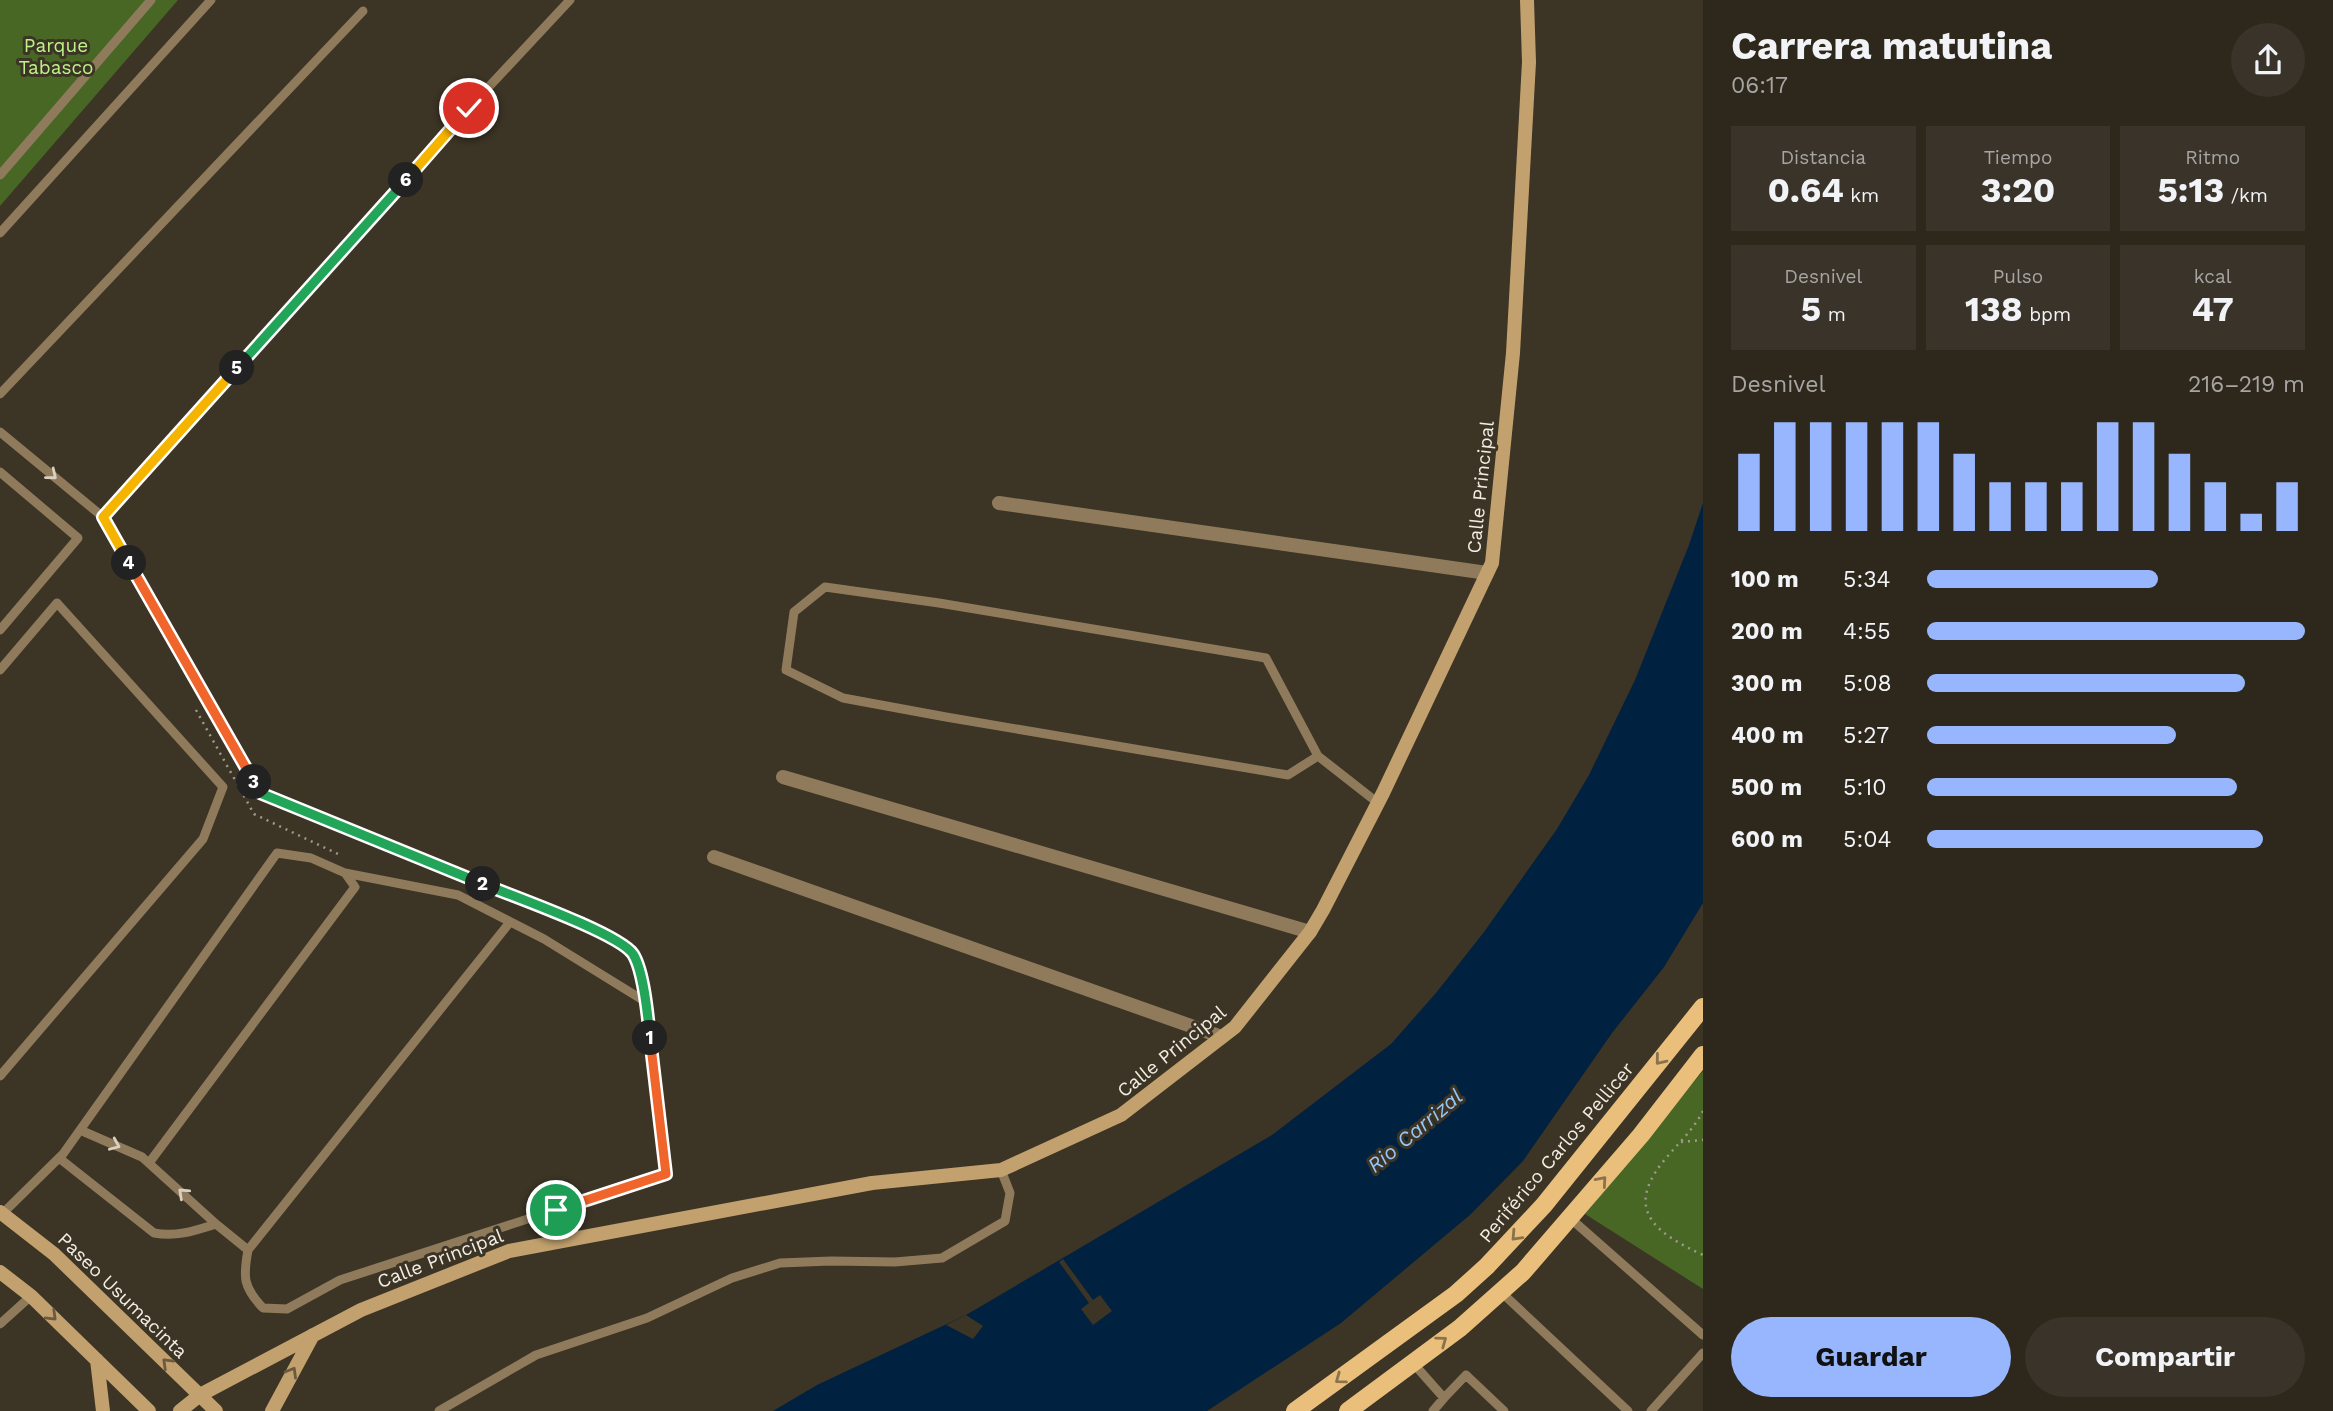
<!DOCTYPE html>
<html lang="es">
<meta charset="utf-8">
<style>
body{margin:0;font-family:"Work Sans",sans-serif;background:#393329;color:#f1f3f6;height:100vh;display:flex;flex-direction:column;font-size:26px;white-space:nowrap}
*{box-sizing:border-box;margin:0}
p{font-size:23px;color:#a7a5a3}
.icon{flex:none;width:38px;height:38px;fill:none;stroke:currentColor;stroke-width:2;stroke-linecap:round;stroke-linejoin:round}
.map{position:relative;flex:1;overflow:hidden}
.panel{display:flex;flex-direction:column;background:#2d271c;width:630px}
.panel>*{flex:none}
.pin{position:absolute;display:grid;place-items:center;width:60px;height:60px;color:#fff;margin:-30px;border:4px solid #fff;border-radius:50%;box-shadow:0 2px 7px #0007}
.km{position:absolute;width:35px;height:35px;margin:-18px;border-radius:50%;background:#222;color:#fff;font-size:19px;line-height:35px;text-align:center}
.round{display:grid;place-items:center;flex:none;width:74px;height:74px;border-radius:37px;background:#393329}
.head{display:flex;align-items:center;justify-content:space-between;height:119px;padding:0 28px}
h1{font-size:38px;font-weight:700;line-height:52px}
.stats{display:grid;grid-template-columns:repeat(3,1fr);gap:10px;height:119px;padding:7px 28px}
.stats div{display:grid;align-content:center;border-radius:0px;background:#393329;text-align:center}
.stats b{font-size:35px;font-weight:700}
.stats small{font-size:19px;font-weight:400}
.stats p{font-size:19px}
.chart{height:196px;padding:14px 28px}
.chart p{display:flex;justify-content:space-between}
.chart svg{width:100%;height:126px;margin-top:7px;stroke:#98b6fd;stroke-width:6}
.button{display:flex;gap:14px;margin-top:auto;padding:14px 28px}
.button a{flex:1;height:80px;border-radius:42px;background:#98b6fd;color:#111;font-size:28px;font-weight:700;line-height:80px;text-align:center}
.button a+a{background:#393329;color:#f1f3f6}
ul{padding:0 28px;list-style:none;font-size:23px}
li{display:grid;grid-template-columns:112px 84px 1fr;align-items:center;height:52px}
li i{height:18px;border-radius:9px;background:#98b6fd}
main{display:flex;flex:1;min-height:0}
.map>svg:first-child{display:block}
</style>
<main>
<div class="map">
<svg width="1703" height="1411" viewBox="0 0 1703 1411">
<rect width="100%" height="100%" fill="#3c3425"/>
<path fill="#486725" d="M0,0h178l-178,206z
M1703,1071v218l-118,-75z"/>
<path fill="#00213f" d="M1703,503v400l-39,64 -52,66 -89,128 -52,53 -130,109 -134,88h-434l44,-26 149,-70 306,-180 119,-91 45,-51 48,-61 73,-103 32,-54 46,-95 54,-135z"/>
<path fill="#3c3425" d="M1063,1259l30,41 7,-5 12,16 -19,14 -12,-16 8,-6 -30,-41z
M966,1315l17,11 -10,13 -27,-14z"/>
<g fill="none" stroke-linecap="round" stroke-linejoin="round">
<path stroke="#a0998d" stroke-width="2.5" stroke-dasharray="2 5" stroke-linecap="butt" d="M196,710l58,104 86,41
M1703,1111c-10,20 -27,34 -41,52 -38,49 -4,71 41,92
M1681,1142l22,-2"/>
<path stroke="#8f7b5b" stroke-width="9" d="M0,175l151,-175
M0,233l211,-233
M0,394l363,-383
M0,432l103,85 157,276 352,144 21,17 12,37 21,183 -326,106 -53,29 -24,-1c-20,-21 -20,-31 -15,-58l262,-328
M0,472l78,66 -78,92
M103,517l366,-409 101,-108
M0,670l57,-67 166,184 -20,52 -203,237
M1318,756l-30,19 -342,-58 -103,-19 -57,-28 8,-58 31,-25 114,16 327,55 52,98 60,47
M345,873l113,22 86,44 102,63
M80,1130l62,27 74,67 32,26
M59,1158l95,75c23,4 40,-2 62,-9
M2,1214l61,-60 214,-301 34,5 34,15 10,14 -206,276
M1570,1218l133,117
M1501,1292l127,119
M0,1324l31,-28
M1413,1363l31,35 22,-23 38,36
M439,1411l97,-56 111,-37 85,-40 48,-15 51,-2 64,1 47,-4 63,-37 5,-28 -9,-23
M1433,1411l11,-13
M1651,1411l52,-58"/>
<path stroke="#8f7b5b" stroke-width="14" d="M999,503l488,70
M783,777l527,155
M714,857l508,180"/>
<path stroke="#c2a16e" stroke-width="14" d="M0,1212l54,42 162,157
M0,1272l31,24 118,115
M97,1360l6,51
M180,1411l20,-16 161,-85 148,-59 363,-68 129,-13 120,-55 114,-88 75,-95 13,-22 60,-117 109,-230 21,-210 16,-291 -2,-62
M272,1411l41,-76"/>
<path stroke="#e9bf7b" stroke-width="18" d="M1295,1411l161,-117 31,-28 57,-61 159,-198
M1348,1411l112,-83 63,-56 118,-137 62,-80"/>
</g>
<defs><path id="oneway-chevron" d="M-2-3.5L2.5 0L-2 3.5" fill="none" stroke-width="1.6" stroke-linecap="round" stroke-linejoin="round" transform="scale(1.75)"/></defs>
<g stroke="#d9d0c1">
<use href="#oneway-chevron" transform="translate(52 475) rotate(39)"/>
<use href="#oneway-chevron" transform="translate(115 1145) rotate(23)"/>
<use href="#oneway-chevron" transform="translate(183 1193) rotate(-137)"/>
</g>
<g stroke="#8a734c">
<use href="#oneway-chevron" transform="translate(1660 1060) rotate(129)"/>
<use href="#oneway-chevron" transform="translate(1602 1181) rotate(-49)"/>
<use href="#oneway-chevron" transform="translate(1516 1236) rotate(133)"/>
<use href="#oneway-chevron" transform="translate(1442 1341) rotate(-36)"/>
<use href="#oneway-chevron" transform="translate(1340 1379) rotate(144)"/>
</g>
<g stroke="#6b5a3f">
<use href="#oneway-chevron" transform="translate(52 1316) rotate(44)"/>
<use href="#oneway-chevron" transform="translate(167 1363) rotate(-136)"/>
<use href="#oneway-chevron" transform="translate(292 1372) rotate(-60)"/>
</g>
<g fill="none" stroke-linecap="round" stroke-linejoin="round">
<defs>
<path id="split-1" d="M556,1210l110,-36 -16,-136"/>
<path id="split-2" d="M483,884c29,12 135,49 150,70 11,17 15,64 17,84"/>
<path id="split-3" d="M254,782l6,11 223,91"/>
<path id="split-4" d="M129,563l125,219"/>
<path id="split-5" d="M129,563l-26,-46 134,-149"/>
<path id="split-6" d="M237,368l169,-188"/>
<path id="split-7" d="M406,180l63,-72"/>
</defs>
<use href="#split-1" stroke="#fff" stroke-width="14"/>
<use href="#split-2" stroke="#fff" stroke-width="14"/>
<use href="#split-3" stroke="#fff" stroke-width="14"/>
<use href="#split-4" stroke="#fff" stroke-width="14"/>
<use href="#split-5" stroke="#fff" stroke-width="14"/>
<use href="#split-6" stroke="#fff" stroke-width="14"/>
<use href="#split-7" stroke="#fff" stroke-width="14"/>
<use href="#split-1" stroke="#f0652b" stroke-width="9"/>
<use href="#split-2" stroke="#22a559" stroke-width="9"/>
<use href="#split-3" stroke="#22a559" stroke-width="9"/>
<use href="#split-4" stroke="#f0652b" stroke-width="9"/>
<use href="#split-5" stroke="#f5b400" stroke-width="9"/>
<use href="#split-6" stroke="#22a559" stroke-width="9"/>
<use href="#split-7" stroke="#f5b400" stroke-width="9"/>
</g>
<g text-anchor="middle" stroke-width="6" stroke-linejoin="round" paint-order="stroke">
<g font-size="19" fill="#bdf288" stroke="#3c3425">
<text x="56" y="52">Parque<tspan x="56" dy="22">Tabasco</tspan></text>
</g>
<g font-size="19" fill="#f2ede3" stroke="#3c3425">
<text transform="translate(1480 487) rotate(-84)" y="7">Calle Principal</text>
<text transform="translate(1171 1051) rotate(-39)" y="7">Calle Principal</text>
<text transform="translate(1556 1152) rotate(-50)" y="7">Periférico Carlos Pellicer</text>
<text transform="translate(440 1258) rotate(-21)" y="7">Calle Principal</text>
<text transform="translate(123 1295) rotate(44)" y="7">Paseo Usumacinta</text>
</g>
<g font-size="21" font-style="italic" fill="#96c7f9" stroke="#3c3425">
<text transform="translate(1415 1131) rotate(-40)" y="7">Rio Carrizal</text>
</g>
</g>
</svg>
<div class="pin" style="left:556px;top:1210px;background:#1e9e55"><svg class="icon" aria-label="arrive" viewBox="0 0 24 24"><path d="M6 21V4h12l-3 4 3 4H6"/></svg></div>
<div class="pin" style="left:469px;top:108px;background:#d93025"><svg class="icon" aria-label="check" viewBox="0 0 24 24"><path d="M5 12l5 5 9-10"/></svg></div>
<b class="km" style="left:650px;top:1038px">1</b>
<b class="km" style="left:483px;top:884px">2</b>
<b class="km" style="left:254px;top:782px">3</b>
<b class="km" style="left:129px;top:563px">4</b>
<b class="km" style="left:237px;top:368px">5</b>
<b class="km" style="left:406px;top:180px">6</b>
</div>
<section class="panel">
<div class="head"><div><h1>Carrera matutina</h1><p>06:17</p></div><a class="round"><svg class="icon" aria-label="share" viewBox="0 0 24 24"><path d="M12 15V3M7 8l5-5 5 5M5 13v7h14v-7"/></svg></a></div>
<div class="stats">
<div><p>Distancia</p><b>0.64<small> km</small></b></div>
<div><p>Tiempo</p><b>3:20</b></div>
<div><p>Ritmo</p><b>5:13<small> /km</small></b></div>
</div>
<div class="stats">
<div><p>Desnivel</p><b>5<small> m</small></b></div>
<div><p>Pulso</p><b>138<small> bpm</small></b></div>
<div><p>kcal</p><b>47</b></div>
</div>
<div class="chart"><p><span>Desnivel</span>216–219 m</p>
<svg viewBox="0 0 160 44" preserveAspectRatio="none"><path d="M5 44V17M15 44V6M25 44V6M35 44V6M45 44V6M55 44V6M65 44V17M75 44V27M85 44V27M95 44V27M105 44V6M115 44V6M125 44V17M135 44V27M145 44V38M155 44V27"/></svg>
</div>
<ul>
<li><b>100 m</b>5:34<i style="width:61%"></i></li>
<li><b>200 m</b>4:55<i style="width:100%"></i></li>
<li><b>300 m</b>5:08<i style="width:84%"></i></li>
<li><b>400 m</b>5:27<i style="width:66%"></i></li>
<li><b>500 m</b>5:10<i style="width:82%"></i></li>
<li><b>600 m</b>5:04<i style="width:89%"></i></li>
</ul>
<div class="button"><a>Guardar</a><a>Compartir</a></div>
</section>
</main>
